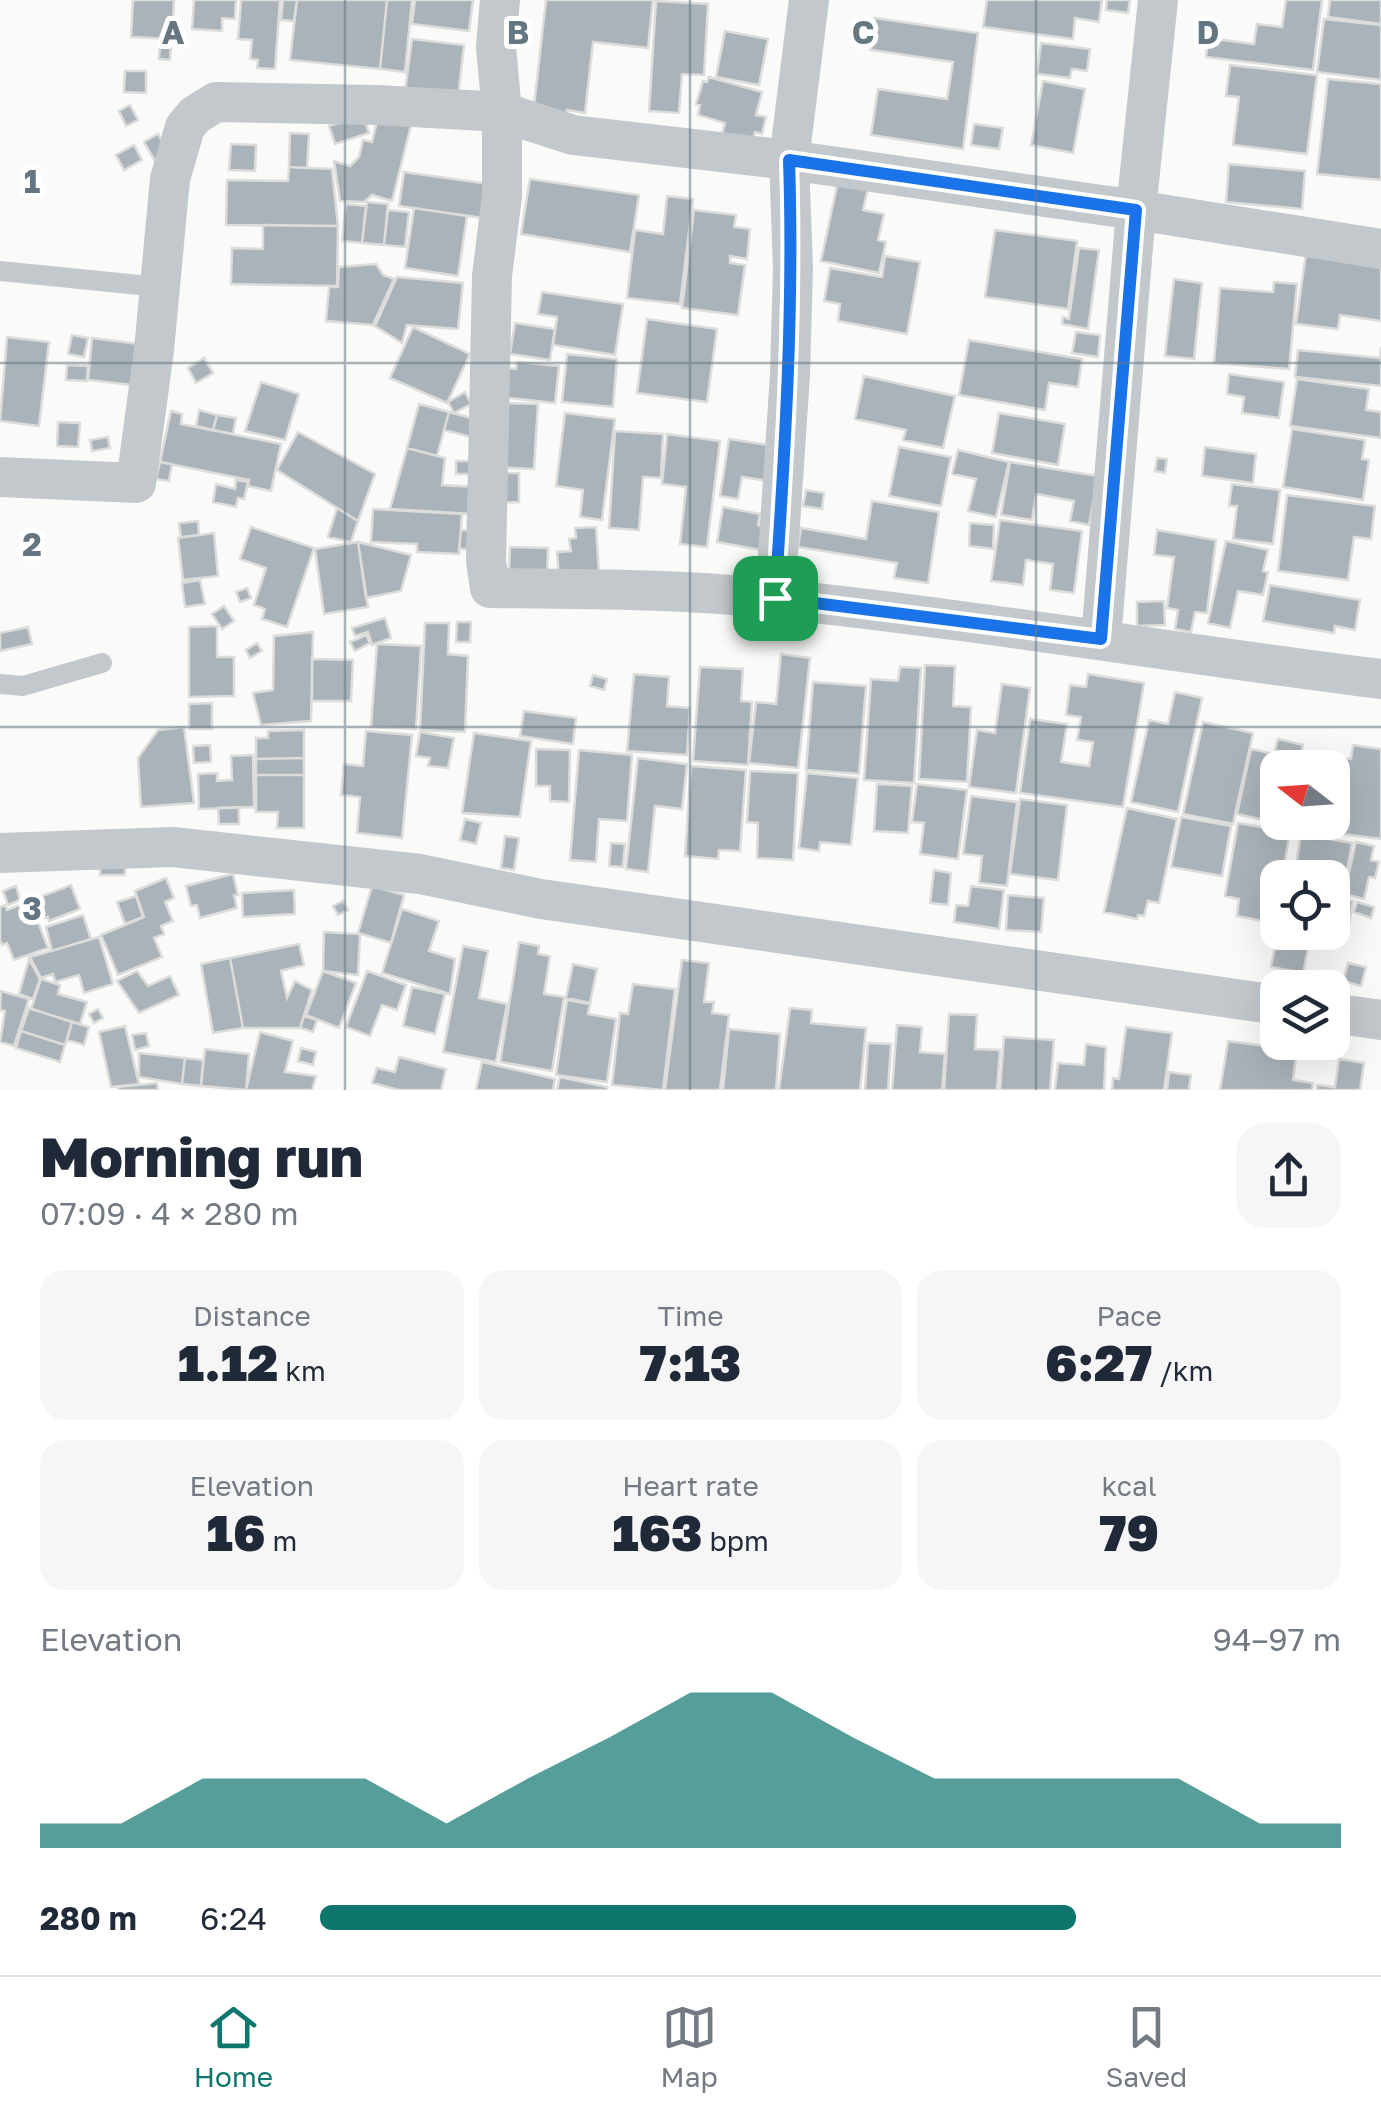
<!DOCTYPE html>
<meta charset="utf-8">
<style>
body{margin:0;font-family:"Golos Text",sans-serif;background:#f6f6f7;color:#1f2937;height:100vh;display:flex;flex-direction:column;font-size:38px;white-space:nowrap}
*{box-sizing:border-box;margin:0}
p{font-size:32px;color:#747a83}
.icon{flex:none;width:55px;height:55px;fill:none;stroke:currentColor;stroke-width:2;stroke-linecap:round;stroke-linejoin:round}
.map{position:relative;height:1090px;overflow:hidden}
.panel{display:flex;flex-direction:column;background:#fff;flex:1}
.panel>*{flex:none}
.needle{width:65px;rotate:287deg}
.fabs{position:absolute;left:1260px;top:750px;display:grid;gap:20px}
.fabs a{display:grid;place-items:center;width:90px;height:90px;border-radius:20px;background:#fff;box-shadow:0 10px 40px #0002;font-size:50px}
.pin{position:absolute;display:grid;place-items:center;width:85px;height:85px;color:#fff;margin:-42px;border-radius:20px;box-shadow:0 5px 15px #0006}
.round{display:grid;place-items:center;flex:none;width:105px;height:105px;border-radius:30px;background:#f6f6f7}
.head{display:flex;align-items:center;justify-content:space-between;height:170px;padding:0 40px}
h1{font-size:55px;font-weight:800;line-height:75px}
.metrics{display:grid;grid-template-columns:repeat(3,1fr);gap:15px;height:170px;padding:10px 40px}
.metrics div{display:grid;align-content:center;border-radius:25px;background:#f6f6f7;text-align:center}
.metrics b{font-size:50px;font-weight:800}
.metrics small{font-size:28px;font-weight:400}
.metrics p{font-size:28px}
.chart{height:280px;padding:20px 40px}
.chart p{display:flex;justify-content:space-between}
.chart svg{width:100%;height:180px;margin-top:10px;fill:#0f766e;opacity:.7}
ul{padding:0 40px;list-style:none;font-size:32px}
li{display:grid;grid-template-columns:160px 120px 1fr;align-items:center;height:75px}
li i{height:25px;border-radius:12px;background:#0f766e}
.menu{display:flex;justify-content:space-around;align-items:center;height:140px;border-top:2px solid #e0e1e3;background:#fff;font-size:28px;color:#747a83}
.menu a{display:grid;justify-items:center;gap:5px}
.menu .on{color:#0f766e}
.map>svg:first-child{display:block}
</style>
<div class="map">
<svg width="1381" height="1090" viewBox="0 0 1381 1090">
<rect width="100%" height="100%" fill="#fafaf8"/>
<path fill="#aab3b9" stroke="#dcdcda" stroke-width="2.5" d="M133,0h41l-2,39 -41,-2z
M194,0h42l-1,19 -13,-1v13l-30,-2z
M241,0h39l-5,69 -18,-1 1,-8 -8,-1 2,-19 -14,-1z
M283,0h14l-3,21 -13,-1z
M297,0h90l-7,69 -90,-9z
M387,0h25l-7,72 -25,-3z
M415,0h58l-4,31 -57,-7z
M546,0h107l-5,48 -55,-6 -8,71 -18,-3 -1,9 -33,-4z
M987,0h115l-3,22 -24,-4 -2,21 -90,-12z
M1107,0h23l-2,13 -22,-3z
M1286,0h36l-9,70 -107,-13 2,-19 46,6 3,-20 25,3z
M1330,0h51v24l-53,-7z
M656,1l52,3 -4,71 -22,-1 -3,39 -30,-2z
M875,18l103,15 -15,116 -92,-14 7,-46 69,10 6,-37 -82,-12z
M1324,19l57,6v55l-64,-8z
M725,31l43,8 -9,46 -43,-8z
M412,39l52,6 -6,52 -53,-6z
M1041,43l49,6 -3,22 -15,-2 -2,9 -33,-4z
M160,44l11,1 -1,15 -11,-1z
M1230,65l87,10 -10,79 -74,-9 6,-48 -13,-1z
M125,71h21v22l-22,-1z
M709,77l53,15 -6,23 10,2 -4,17 -7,-2 -3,11 -30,-9 3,-11 -27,-8 2,-10 -4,-1 7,-23 4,1z
M1328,79l53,5v96l-64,-6z
M1043,81l42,8 -12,64 -42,-8z
M130,105l8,15 -12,6 -7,-15z
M379,113l33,8 -20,80 -20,-6 -8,7 -24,-1 -6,-40 16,5 9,-9 4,-17 9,2z
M363,115l6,18 -34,11 -6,-18z
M974,124l29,4 -4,21 -28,-4z
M290,133l19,1 -2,34 -18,-1z
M158,134l10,19 -13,8 -11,-19z
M231,144l25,1 -1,26 -26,-1z
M134,145l8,15 -18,10 -8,-15z
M1229,164l76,7 -3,38 -76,-7z
M289,167l43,2 6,57 -112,-1 1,-45 61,1z
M404,172l85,12 -6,34 -84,-12z
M530,179l109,16 -9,57 -109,-18z
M838,181l30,7 -5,22 21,4 -6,26 8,2 -7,31 -58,-12z
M667,196l26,3 -13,105 -53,-6 8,-68 28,4z
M367,202l21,2 -4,41 -22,-2z
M346,204l20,2 -4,37 -20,-2z
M414,208l53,8 -9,60 -53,-8z
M388,210l21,2 -4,35 -21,-2z
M694,210l42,5 -2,12 16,2 -3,30 -17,-3v7l15,2 -7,50 -56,-7z
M263,225l75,1 -1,60 -106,-2 1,-36 31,1z
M995,230l82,11 -9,68 -83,-12z
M1079,248l20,2 -11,79 -26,-5 1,-7 6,2z
M1306,253l75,11v57l-41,-6 -2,14 -42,-5z
M885,256l35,6 -13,72 -69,-13 2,-17 -16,-3 6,-33 52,9z
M376,264l7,11 11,4 -21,46 -47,-4 3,-34h9l1,-20z
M397,277l66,6 -5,46 -51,-4 -5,18 -27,-17z
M1174,279l28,4 -8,76 -29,-3z
M1274,282l23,2 -8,85 -75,-6 6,-75 53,4z
M542,292l81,12 -8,51 -62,-10 4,-28 -19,-3z
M647,319l70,10 -10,73 -70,-9z
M515,323l40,6 -5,31 -40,-6z
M413,327l57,27 -23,49 -57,-25z
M1076,332l24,3 -2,22 -26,-4z
M72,335l16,3 -4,19 -16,-3z
M7,337l42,5 -10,84 -39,-5z
M92,338l55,7 -5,41 -54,-6z
M969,340l113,19 -4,28 -29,-4 -4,27 -86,-15z
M1381,347v39l-86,-9 3,-27 82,8z
M567,354l50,5 -4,48 -51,-5z
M204,358l9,15 -17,10 -8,-15z
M517,362l42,4 -4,37 -54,-6 3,-29 12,1z
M67,365l21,1 -1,15 -21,-1z
M1229,374l55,8 -5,36 -37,-5 2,-16 -17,-3z
M864,376l91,20 -12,52 -40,-8 3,-10 -51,-11z
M1297,379l72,10 -3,21 15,2v26l-91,-12z
M261,382l38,12 -14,46 -40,-9z
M465,392l6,12 -17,9 -6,-11z
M498,403l40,1 -4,65 -39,-2z
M419,404l30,8 -12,44 -30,-8z
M199,410l18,5 -4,15 -17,-4z
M171,411l11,3 -1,10 100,20 -10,47 -23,-5 1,-6 -89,-18z
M449,412l30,8 -4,18 -31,-8z
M565,413l50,6 -13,101 -22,-3 3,-27 -27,-4z
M999,413l66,11 -7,41 -66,-12z
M217,415l19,3 -3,16 -20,-4z
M58,422l22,1 -2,24 -21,-1z
M1292,429l73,11 -3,19 7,1 -6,40 -80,-13z
M615,431l48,3 -2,44 -18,-1 -4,53 -30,-2z
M298,432l77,42 -17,47 -81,-51z
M667,434l53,7 -13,106 -27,-3 6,-57 -24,-3z
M108,437l2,11 -18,3 -2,-11z
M729,439l47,7 -6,35 -28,-4 -4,22 -18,-3z
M899,447l52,10 -10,49 -52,-10z
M1205,447l51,7 -3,29 -51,-7z
M407,448l38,10 -3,27 33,2 -2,27 -83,-5z
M958,450l51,12 -13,55 -28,-6 8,-32 -24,-5z
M1157,458l10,1 -2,14 -10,-2z
M456,461h16l-1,13h-15z
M160,462l12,2 -3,17 -13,-2z
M1010,462l88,14 -9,49 -19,-4 4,-20 -38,-7 -4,26 -31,-5z
M493,473h26v29l-27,1z
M236,480l12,2 -4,17 -6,-1 -2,9 -23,-5 3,-18 19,5z
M1232,484l48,6 -7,54 -40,-5 4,-33h-8z
M806,490l18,3 -2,16 -19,-3z
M1287,495l88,11 -4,33 -17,-2 -6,43 -70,-9z
M872,501l67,11 -11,71 -34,-5 3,-15 -99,-16 3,-19 65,11z
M723,507l37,7 -2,11 13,2 -5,24 -49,-9z
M337,508l21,13 -7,21 -23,-5z
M373,509l89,5 -3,40 -42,-2v-8l-46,-2z
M1000,520l82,11 -8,62 -24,-3 3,-26 -27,-4 -3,25 -32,-4z
M198,521l1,14 -18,2 -2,-14z
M970,523l24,2 -1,24 -24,-3z
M251,527l63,21 -27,79 -25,-8 3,-10 -11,-4 12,-37 -26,-9z
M596,527l3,46 -40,3 -2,-24 14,-1 -2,-12 7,-1 -1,-10z
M461,530l11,1 -1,18h-12z
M1157,530l59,10 -9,73 -12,-1 -4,20 -16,-3 3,-19 -11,-2 7,-51 -20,-2z
M214,533l4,43 -35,4 -5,-42z
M1226,541l42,9 -5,21 5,1 -5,23 -25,-4 -8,37 -22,-5z
M358,542l10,65 -44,7 -9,-65z
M358,542l53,13 -10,36 -35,7z
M510,547l38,1 -1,26 -38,-1z
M200,580l5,24 -20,3 -3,-24z
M1270,585l90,15 -5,30 -20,-4 -1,7 -71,-12z
M247,588l4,10 -11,4 -4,-10z
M1164,601l1,24 -28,1v-24z
M224,606l10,15 -12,8 -10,-15z
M385,618l6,20 -19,7 -4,-13 -13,4 -3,-8z
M457,622h14l-1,20h-14z
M425,623h24l-1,31 20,2 -3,76 -45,-2z
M217,626v31h17v39l-45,1v-70z
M28,627l4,17 -32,7v-18z
M313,632l-2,89 -50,4 -8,-32 20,-3 1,-54z
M366,635l4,8 -15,8 -5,-9z
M257,643l5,8 -12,7 -4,-8z
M377,644l44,2 -5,83 -45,-2z
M781,654l29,4 -12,110 -49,-5 7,-61 20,2z
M312,659l41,1 -2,41h-39z
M925,665l30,1 -2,40 18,1 -4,75 -48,-3z
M700,667l43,2 -2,32 11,1 -4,63 -55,-4z
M900,667l21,1 -7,115 -50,-3 7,-101 27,2z
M634,674l35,3 -2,29 23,2 -3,47 -60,-4z
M1088,674l56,9 -21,124 -103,-14 10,-74 37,5 -6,38 28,4 4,-24 -16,-2 4,-23 -15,-2 4,-30 16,2z
M593,675l14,4 -3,11 -14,-4z
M813,682l53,4 -7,88 -53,-4z
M1002,684l28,4 -14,105 -47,-6 8,-57 18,3z
M1175,692l27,6 -24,114 -47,-10 18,-82 19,4z
M212,703v26h-23v-25z
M524,711l52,7 -3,26 -53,-8z
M1203,722l50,11 -20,91 -50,-10z
M184,727l10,76 -53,4 -3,-49 20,-28z
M304,730v28l-48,1v-21h12v-7z
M366,731l46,4 -10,103 -45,-5 3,-36 -19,-2 3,-31 19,2z
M420,732l34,6 -6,30 -20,-2 2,-8 -14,-2z
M474,733l57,8 -11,76 -58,-4z
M1278,739l25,6 -5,23h-20v54l8,3 -49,-11 14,-65 23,5z
M210,745l1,17 -17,1 -1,-17z
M1353,745l28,4v90l-86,-11 1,-6h36v-54h-13l2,-12 30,3z
M536,749l34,1 -1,52 -19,-1v-15h-14z
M579,750l53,5 -5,66 -28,-2 -3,43 -26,-2z
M253,755l1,52 -55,2 -1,-35 19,-1v8l15,-1 -1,-24z
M304,758v17h-48v-16z
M638,758l49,6 -5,45 -27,-3 -7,66 -22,-3z
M691,766l55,4 -6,81 -21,-1 -1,9 -33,-3z
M750,771l48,2 -5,87 -36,-2 1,-35 -11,-1z
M807,773l51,5 -7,67 -31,-3 -1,9 -20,-3z
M256,775h48v53h-27l1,-16h-22z
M877,784l35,2 -4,47 -34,-2z
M917,784l50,6 -9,69 -38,-5 4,-31 -12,-1z
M971,796l46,6 -10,84 -28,-3 3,-27 -19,-2z
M1020,799l47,6 -9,75 -48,-6z
M239,807v17h-20l-1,-16z
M1127,808l50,11 -18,84 -11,-2 -4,15 -6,-1 -1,4 -33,-7z
M1181,817l50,9 -9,50 -51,-9z
M465,819l16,4 -5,21 -16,-4z
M1238,823l52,9 -8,46h-4l-5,45 -36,-7 2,-17 -14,-3z
M1301,834l51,9 -9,52 -11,-2v-15h-38z
M505,836l14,2 -5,32 -13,-2z
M1356,842l18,4 -3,14 8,2 -4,16 -6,-1 -5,22 -20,-5z
M611,843l14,1 -2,23 -14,-1z
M100,860l26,1 -1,14h-25z
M934,870l17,3 -3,32 -18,-2z
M233,874l5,21h-4l3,13 -37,10 -3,-13 -6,1 -5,-20z
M166,878l8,20 -9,4 8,19 -12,5 3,8 -10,4 8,19 -44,18 -17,-40 43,-18 -9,-26z
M71,885l9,24 -31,12 -1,-4 -8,2 -8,-19z
M16,886l4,14 -12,5 -5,-14z
M372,886l32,9 -13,48 -33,-10z
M971,886l33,4 -5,39 -45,-7 2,-17 12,1z
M294,890l1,24 -52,3 -1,-24z
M1008,895l36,3 -3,34 -35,-2z
M136,896l7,21 -18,7 -8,-22z
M1332,897l21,4 -5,29 -16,-3z
M30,901l18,47 -34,12 -7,-17 -5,2 -2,-5v-33l5,-2 2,5z
M343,901l5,9 -10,5 -5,-9z
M1357,902l17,5 -3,11 -17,-6z
M402,909l37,12 -10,30 26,8 -5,35 -68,-21z
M83,915l8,24 -39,12 -6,-24z
M324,932l36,2 -2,41 -35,-4z
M1278,932h33l-8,41 -32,-6z
M99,937l14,47 -29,9 -5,-18 -24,7 -2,-8 -12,4 -11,-21z
M519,942l20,4 -1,8 12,2 -6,38 20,3 -12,74 -52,-9z
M299,944l5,21 -23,6 6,27 8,-17 17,9 -12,38h-57l-13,-70z
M463,946l25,5 -9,47 28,6 -11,58 -53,-10z
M230,958l13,70 -30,5 -12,-69z
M29,959l11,20 -7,20 -14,-5z
M682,960l27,3 -5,39h10l-2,11 17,2 -9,75h-55z
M1348,963l18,4 -5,19 -18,-5z
M573,964l24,5 -7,34 -24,-5z
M137,971l11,15 22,-10 9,19 -40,18 -22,-32z
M323,971l33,12 -17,45 -33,-13z
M367,971l39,14 -9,25 -15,-5 -12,31 -24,-9z
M41,979l19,6 -2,9 29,8 -7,22 -49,-15z
M633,984l42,5 -12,101 -51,-5 8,-72 8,1z
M412,987l33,7 -10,40 -32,-8z
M1,991l28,8 -15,47 -14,-4 5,-31 -5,-1z
M567,1000l23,4 -2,10 28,5 -9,63 -51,-7z
M29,1008l43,14 -7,23 -44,-14z
M790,1008l22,2 -1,13 55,5 -6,62h-81z
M98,1009l5,9 -9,5 -5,-9z
M949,1014l28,1 -2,34 25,1 -3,40h-53z
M304,1016l13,4 -4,12 -13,-4z
M72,1022l17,5 -5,18 -17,-5z
M897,1025l25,2 -2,25 25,2 -3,36h-50z
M125,1026l14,58 -28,3 -12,-55z
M1126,1027l46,6 -8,57h-52l1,-12 6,1z
M729,1029l51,5 -4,56h-53z
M21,1031l44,14 -5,17 -44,-14z
M260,1032l33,9 -8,31 31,4 -4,14h-66z
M146,1033l3,13 -14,4 -3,-15z
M1004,1037l50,3 -4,50h-50z
M1228,1041l69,9 -4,30 20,3 -1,7h-92z
M868,1043l23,1 -3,46h-23z
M1086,1044l20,3 -2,43h-49l3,-27 26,2z
M301,1048l15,4 -3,13 -15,-4z
M205,1049l44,5 -3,36 -45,-4z
M139,1053l46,5 -3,26 -43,-7z
M399,1057l47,12 -5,21h-42l-27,-7 5,-15 18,4z
M185,1058l18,2 -2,26 -19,-2z
M1339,1059l25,4 -4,27h-43v-5l18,2z
M482,1062l73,17 -2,11h-77z
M1169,1072l22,3 -2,15h-22z
M560,1077l47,10v3h-50z
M157,1083l1,7h-39l-1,-3z"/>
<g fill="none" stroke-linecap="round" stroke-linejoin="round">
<path stroke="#c3c8cc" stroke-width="20" d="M0,271l159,16
M0,684l23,2 79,-23"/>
<path stroke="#c3c8cc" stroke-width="40" d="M500,0l-4,47 6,65v84l-10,80 -6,285 4,27c96,1 192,1 288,11 202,21 402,55 603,80
M0,477l136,6 18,-133 16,-171 15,-52 10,-12 21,-13 161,3 125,7 71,23 216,25 347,50 245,39
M775,599l15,-224 3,-107 -4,-108 20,-160
M1101,639l35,-429 22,-210
M0,853l173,-6 247,27 121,25 737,106
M1332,1013l49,7"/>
</g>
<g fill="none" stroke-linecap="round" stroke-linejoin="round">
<defs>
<path id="route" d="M789,160l347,50 -35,429 -326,-41c10,-146 19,-291 14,-438z"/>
</defs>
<use href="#route" stroke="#fff" stroke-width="20"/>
<use href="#route" stroke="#1a73e8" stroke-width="12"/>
</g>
<path fill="none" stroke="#657683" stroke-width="2.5" stroke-opacity="0.55" d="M345,0v1090M690,0v1090M1036,0v1090M0,363h1381M0,727h1381"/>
<g font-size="32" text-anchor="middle" font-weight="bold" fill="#657683" stroke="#fff" stroke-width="10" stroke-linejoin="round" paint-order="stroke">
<text x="173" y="44">A</text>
<text x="518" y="44">B</text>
<text x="863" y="44">C</text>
<text x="1208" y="44">D</text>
<text x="32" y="193">1</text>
<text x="32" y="556">2</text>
<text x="32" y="920">3</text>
</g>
</svg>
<div class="fabs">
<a><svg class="needle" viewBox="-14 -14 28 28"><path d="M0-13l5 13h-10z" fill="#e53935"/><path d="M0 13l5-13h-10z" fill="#747a83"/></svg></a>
<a><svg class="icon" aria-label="locate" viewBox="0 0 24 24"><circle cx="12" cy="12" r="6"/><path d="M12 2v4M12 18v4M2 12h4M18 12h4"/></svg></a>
<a><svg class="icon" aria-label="layers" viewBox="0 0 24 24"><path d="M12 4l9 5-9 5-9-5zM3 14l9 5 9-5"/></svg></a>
</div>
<div class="pin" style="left:775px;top:598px;background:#1e9e55"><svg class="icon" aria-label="arrive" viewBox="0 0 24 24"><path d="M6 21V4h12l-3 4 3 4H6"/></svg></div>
</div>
<section class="panel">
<div class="head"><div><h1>Morning run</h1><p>07:09 · 4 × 280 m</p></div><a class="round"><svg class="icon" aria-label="share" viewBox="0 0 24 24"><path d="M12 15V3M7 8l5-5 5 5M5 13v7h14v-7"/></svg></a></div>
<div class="metrics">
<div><p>Distance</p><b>1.12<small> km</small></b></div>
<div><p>Time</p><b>7:13</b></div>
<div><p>Pace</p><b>6:27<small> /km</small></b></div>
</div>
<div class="metrics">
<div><p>Elevation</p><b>16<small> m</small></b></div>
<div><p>Heart rate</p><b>163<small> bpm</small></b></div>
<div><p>kcal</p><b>79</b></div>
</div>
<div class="chart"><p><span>Elevation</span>94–97 m</p>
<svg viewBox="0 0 160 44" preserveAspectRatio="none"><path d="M0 44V38L10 38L20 27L30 27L40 27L50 38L60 27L70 17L80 6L90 6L100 17L110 27L120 27L130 27L140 27L150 38L160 38V44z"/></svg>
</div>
<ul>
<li><b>280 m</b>6:24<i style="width:74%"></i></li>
</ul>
</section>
<nav class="menu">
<a class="on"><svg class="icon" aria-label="home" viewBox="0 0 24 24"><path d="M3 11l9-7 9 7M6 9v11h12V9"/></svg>Home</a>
<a><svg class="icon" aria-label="map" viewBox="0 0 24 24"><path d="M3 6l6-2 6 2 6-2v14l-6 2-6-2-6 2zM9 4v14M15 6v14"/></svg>Map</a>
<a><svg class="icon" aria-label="saved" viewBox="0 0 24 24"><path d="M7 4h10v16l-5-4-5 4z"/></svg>Saved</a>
</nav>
